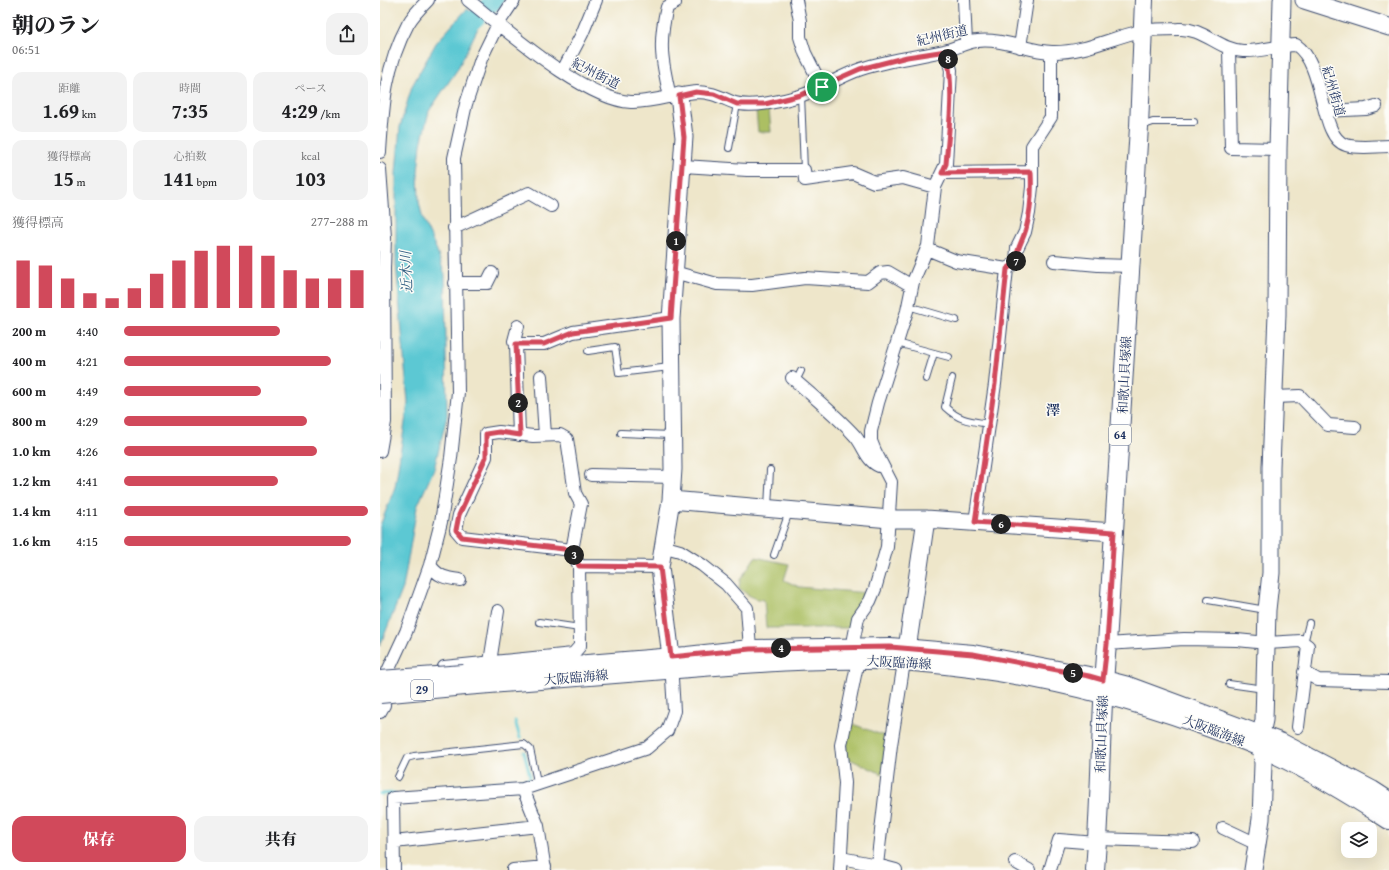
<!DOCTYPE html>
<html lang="ja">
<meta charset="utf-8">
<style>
body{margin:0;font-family:"Gentium Book Plus","Noto Serif JP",serif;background:#f2f2f2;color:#202124;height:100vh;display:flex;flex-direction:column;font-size:15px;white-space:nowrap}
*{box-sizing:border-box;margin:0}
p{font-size:13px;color:#757577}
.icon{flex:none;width:22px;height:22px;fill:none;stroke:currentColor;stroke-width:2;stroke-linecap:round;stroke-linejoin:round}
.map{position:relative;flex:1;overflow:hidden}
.details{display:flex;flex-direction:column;background:#fff;width:380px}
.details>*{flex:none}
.tools{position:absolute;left:961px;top:822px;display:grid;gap:8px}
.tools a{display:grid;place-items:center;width:36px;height:36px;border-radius:8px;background:#fff;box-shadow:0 4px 16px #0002;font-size:20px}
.pin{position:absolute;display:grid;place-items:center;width:34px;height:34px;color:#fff;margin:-17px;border:2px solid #fff;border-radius:50%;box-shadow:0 1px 4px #0007}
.km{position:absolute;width:20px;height:20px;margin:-10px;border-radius:50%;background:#222;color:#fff;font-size:11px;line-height:20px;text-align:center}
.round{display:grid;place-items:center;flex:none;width:42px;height:42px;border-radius:12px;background:#f2f2f2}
.overview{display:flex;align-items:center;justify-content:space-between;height:68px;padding:0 12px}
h1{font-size:22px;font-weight:800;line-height:30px}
.metrics{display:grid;grid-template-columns:repeat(3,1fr);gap:6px;height:68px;padding:4px 12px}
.metrics div{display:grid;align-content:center;border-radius:10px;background:#f2f2f2;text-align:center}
.metrics b{font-size:20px;font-weight:800}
.metrics small{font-size:11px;font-weight:400}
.metrics p{font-size:11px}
.chart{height:112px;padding:8px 12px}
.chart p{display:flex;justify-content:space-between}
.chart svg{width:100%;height:72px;margin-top:4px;stroke:#d1495b;stroke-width:6}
.button{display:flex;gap:8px;margin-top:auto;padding:8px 12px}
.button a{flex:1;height:46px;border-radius:12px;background:#d1495b;color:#fff;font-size:16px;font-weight:800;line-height:46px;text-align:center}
.button a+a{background:#f2f2f2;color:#202124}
ul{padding:0 12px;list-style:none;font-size:13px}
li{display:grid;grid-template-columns:64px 48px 1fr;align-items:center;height:30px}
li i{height:10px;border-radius:5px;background:#d1495b}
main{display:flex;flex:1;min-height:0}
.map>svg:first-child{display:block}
</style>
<main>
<section class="details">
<div class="overview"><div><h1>朝のラン</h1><p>06:51</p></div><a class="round"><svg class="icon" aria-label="share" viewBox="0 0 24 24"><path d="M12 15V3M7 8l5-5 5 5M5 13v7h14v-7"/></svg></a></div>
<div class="metrics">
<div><p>距離</p><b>1.69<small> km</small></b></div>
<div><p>時間</p><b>7:35</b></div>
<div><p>ペース</p><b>4:29<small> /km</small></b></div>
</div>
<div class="metrics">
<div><p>獲得標高</p><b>15<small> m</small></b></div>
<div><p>心拍数</p><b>141<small> bpm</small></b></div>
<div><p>kcal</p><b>103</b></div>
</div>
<div class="chart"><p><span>獲得標高</span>277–288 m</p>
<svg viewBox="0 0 160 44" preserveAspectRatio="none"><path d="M5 44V15M15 44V18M25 44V26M35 44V35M45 44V38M55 44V32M65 44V23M75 44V15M85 44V9M95 44V6M105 44V6M115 44V12M125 44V21M135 44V26M145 44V26M155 44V21"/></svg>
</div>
<ul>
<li><b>200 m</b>4:40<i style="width:64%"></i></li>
<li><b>400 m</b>4:21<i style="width:85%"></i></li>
<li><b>600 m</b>4:49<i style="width:56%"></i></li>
<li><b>800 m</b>4:29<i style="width:75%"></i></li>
<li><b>1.0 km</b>4:26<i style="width:79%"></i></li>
<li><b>1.2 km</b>4:41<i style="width:63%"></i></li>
<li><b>1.4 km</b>4:11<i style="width:100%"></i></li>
<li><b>1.6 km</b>4:15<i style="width:93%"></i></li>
</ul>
<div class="button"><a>保存</a><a>共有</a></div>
</section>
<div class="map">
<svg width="1009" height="870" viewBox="0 0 1009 870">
<rect width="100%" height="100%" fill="#fdfcf7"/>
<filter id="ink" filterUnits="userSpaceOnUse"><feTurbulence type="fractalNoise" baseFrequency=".025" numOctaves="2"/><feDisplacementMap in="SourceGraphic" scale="8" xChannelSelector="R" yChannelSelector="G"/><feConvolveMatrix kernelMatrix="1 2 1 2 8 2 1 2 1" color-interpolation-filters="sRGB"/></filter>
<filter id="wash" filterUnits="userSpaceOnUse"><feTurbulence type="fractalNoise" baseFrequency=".012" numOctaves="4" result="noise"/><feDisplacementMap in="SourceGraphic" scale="16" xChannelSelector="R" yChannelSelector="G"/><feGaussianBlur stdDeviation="0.9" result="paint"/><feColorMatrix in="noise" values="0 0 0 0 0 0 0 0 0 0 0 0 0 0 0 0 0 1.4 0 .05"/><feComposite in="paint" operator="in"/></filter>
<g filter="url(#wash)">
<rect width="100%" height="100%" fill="#eee6ca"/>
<path fill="#acbf63" stroke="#647760" d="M389,108l2,24h-13l-2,-22z
M375,557l34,7 -5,16 15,7 69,6 -15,26 -1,9h-86l-2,-28c-10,-1 -17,-5 -25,-12l1,-8z
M470,723l37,14 -5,37 -37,-17z"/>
<path fill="#5cc8d3" stroke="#3c7c98" d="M87,9l15,11 -25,50 -28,41 -8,33 -3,27 1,31 4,18 12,26 10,29 2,141 -13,53 -17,38 -14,81 -23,58v-120l15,-39 13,-84 -12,-140v-90l4,-46 12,-41 24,-43z"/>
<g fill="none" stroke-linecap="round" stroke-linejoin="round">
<path stroke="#5cc8d3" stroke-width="3" d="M135,721l5,17
M47,790l101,-11 2,-3 -6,-24
M0,794l14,-1"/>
<path stroke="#5cc8d3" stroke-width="18" d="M79,34l36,-34"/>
</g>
</g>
<g filter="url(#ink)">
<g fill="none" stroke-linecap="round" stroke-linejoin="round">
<defs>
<path id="lane" d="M421,95l3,75
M762,126l11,-4h41
M349,148l8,-44
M528,306l48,14
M517,343l52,14
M208,351l27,-4 4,26 51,-6
M572,378l-7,29c15,14 25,14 44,17
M546,379l8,-26
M416,381l5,-10
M241,433l50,2
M388,507l2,-37
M394,555l15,-43
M828,600l58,10
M159,622l41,6
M924,643l5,-20
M849,684l35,5
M18,777l9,-19 7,-2 110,-12 6,5 8,37"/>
<path id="street" d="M88,0c37,29 117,100 163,102 22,1 46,-9 66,-10 15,0 25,6 38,11 17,5 48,-2 65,-7 22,-7 40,-20 61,-27 27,-9 55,-12 83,-18 11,-2 21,-9 33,-10 26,-3 50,10 75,11 32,1 60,-15 90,-21 11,-2 24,-2 36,-2 25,-2 41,21 65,22 18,1 36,-6 53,-6 30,20 23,93 50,100 13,4 30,1 43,1
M416,0l4,21v16l5,16 17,34
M584,0l2,43
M640,47l7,-47
M849,48l2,100 47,1
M182,72l20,-38 14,-34
M290,97c-8,-36 -12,-53 -3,-90l8,-4
M945,111l41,-2 10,-3
M0,152c3,-47 5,-85 28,-128 5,-9 13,-17 20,-24
M303,166l64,4h57l1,10 48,-7 21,9 29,-4 32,9
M0,169l5,68 -1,32 1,153 -5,29
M562,173l89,-1
M74,228l75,-35 22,13
M547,249l29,12 51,8 -12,115 -20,138
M674,261l44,4 32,1
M627,269l9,-7 1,-14 8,-16 4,-19 3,-26v-41l19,-29v-65
M294,272l43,12 35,1 53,-7 63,4 12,-9 8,-1 24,14
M75,283h32l5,-10
M138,326l-4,15 2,3h28l29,-12 98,-14
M136,344l3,91
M161,376l4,59
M412,378c22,19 45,38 64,59 8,10 11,24 23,29
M894,397l26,-1 28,29 27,2
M211,475l82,2
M282,546l18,5 22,14 24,19 21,24 3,41
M50,565c8,12 16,13 30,15
M199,566l81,1
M727,644l77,-5 53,1 30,3 34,-2 7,5 -10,81
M472,648l6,-30 12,-17 5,-12 12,-42 4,-65 -16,-31 -4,-10v-10l7,-28 29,-92 6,-29 15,-36 7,-59 11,-23 5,-94 -5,-19
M110,662l8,-51
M64,667l129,-13 7,-8 -1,-80 -7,-16 -110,-13 -6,-7 3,-15 27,-58v-23l13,-2 34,4 27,-1 7,4 8,54 6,11 -9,46
M924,672l14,8 71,2
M0,712l4,-7 3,-32 19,-41 24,-67 11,-43 10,-64 7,-66 -4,-234 12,-54 15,-45 17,-35 16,-24
M143,789l15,37 7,44
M843,828l34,16
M717,839l96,3
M14,842l144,-16
M461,858l36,7
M635,862l14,8
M14,870l-1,-72 130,-9 124,-41 20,-17 7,-20 -3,-49
M133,870l32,-3
M460,870l5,-87 -4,-38 17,-85
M516,870l-19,-5 14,-120 14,-89
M670,870l9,-30 38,3"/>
<path id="secondary" d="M924,0l85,27
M291,500l219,19h36l188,13
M527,649l19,-130
M291,657l-11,-90 11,-67 2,-31 -2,-150 13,-182 -5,-41
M873,870l8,-51 2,-55 -2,-30 3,-14 3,-110 4,-37v-106l6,-153 1,-165 4,-149"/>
<path id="primary" d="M84,674l223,-18 63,-7 140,-2 83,7 116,22 39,10 154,57 90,47 17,11
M85,686c75,-6 150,-12 225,-18 78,-6 157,-12 235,-5 93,8 184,29 271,60 23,8 46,16 68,26 43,20 85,45 125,71
M715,870c6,-75 5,-151 12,-226l32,-517 5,-127"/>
</defs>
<use href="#lane" stroke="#3b4a6e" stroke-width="8"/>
<use href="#street" stroke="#3b4a6e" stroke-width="14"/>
<use href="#secondary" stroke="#3b4a6e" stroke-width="19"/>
<use href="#primary" stroke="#3b4a6e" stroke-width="20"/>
<use href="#lane" stroke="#fff" stroke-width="6"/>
<use href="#street" stroke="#fff" stroke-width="12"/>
<use href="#secondary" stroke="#fff" stroke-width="17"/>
<use href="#primary" stroke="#fff" stroke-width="18"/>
<defs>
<path id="primary-bridge" d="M0,680l84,-6
M0,694l85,-8"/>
</defs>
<use href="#primary-bridge" stroke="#3b4a6e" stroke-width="20" stroke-linecap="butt"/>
<use href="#primary-bridge" stroke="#fff" stroke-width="18"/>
</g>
</g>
<g fill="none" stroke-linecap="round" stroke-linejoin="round" filter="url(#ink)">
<defs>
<path id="route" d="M566,51c9,37 3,76 0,113l-4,9 89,-1c1,20 0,39 -5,57 -4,14 -9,17 -10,33l-9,7 -12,115 -20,138 139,10 -7,112 -4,36 -14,-4 -116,-22 -83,-7 -140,2 -79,8 -11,-90 -81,-1 -7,-16 -110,-13 -6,-7 3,-15 27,-58v-23l13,-2 21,3 -4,-91h28l29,-12 98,-14 13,-181 -5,-41 17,-4 18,2 23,10h28l36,-9 59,-26 47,-12z"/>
</defs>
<use href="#route" stroke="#fff" stroke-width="8"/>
<use href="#route" stroke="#d1495b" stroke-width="5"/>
</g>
<g text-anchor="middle" stroke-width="3" stroke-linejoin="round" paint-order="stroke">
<g fill="#fdfcf7" stroke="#5f6c8c" stroke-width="1">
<rect x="729" y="425" width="22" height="20" rx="3"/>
<rect x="31" y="680" width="22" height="20" rx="3"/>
</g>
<g font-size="12" font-weight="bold" fill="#1b2f5e">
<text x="740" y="439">64</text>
<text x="42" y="694">29</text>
</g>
<g font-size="13" fill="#1b2f5e" stroke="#fdfcf7">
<text transform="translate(562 35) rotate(-13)" y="5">紀州街道</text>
<text transform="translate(216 73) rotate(27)" y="5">紀州街道</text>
<text transform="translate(954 91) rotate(74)" y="5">紀州街道</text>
<text transform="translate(744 375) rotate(-87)" y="5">和歌山貝塚線</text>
<text transform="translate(519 662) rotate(3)" y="5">大阪臨海線</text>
<text transform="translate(196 677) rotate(-5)" y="5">大阪臨海線</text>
<text transform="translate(834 730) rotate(21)" y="5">大阪臨海線</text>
<text transform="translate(721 734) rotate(-88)" y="5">和歌山貝塚線</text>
</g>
<g font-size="14" font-style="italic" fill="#2e5d81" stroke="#fdfcf7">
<text transform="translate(26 272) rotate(-92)" y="5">近木川</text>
</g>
<g font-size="14" font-weight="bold" fill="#1b2f5e" stroke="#fdfcf7">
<text x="673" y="415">澤</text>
</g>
</g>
</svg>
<div class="tools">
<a><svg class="icon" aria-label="layers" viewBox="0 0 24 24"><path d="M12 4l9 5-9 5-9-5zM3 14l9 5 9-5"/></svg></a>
</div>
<div class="pin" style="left:442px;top:87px;background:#1e9e55"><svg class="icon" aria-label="arrive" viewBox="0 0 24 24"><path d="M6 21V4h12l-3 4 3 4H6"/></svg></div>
<b class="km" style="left:296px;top:241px">1</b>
<b class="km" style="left:138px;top:403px">2</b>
<b class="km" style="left:194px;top:555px">3</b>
<b class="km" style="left:401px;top:648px">4</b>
<b class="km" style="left:693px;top:673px">5</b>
<b class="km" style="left:621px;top:524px">6</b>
<b class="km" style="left:636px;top:261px">7</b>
<b class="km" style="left:568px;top:59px">8</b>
</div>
</main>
